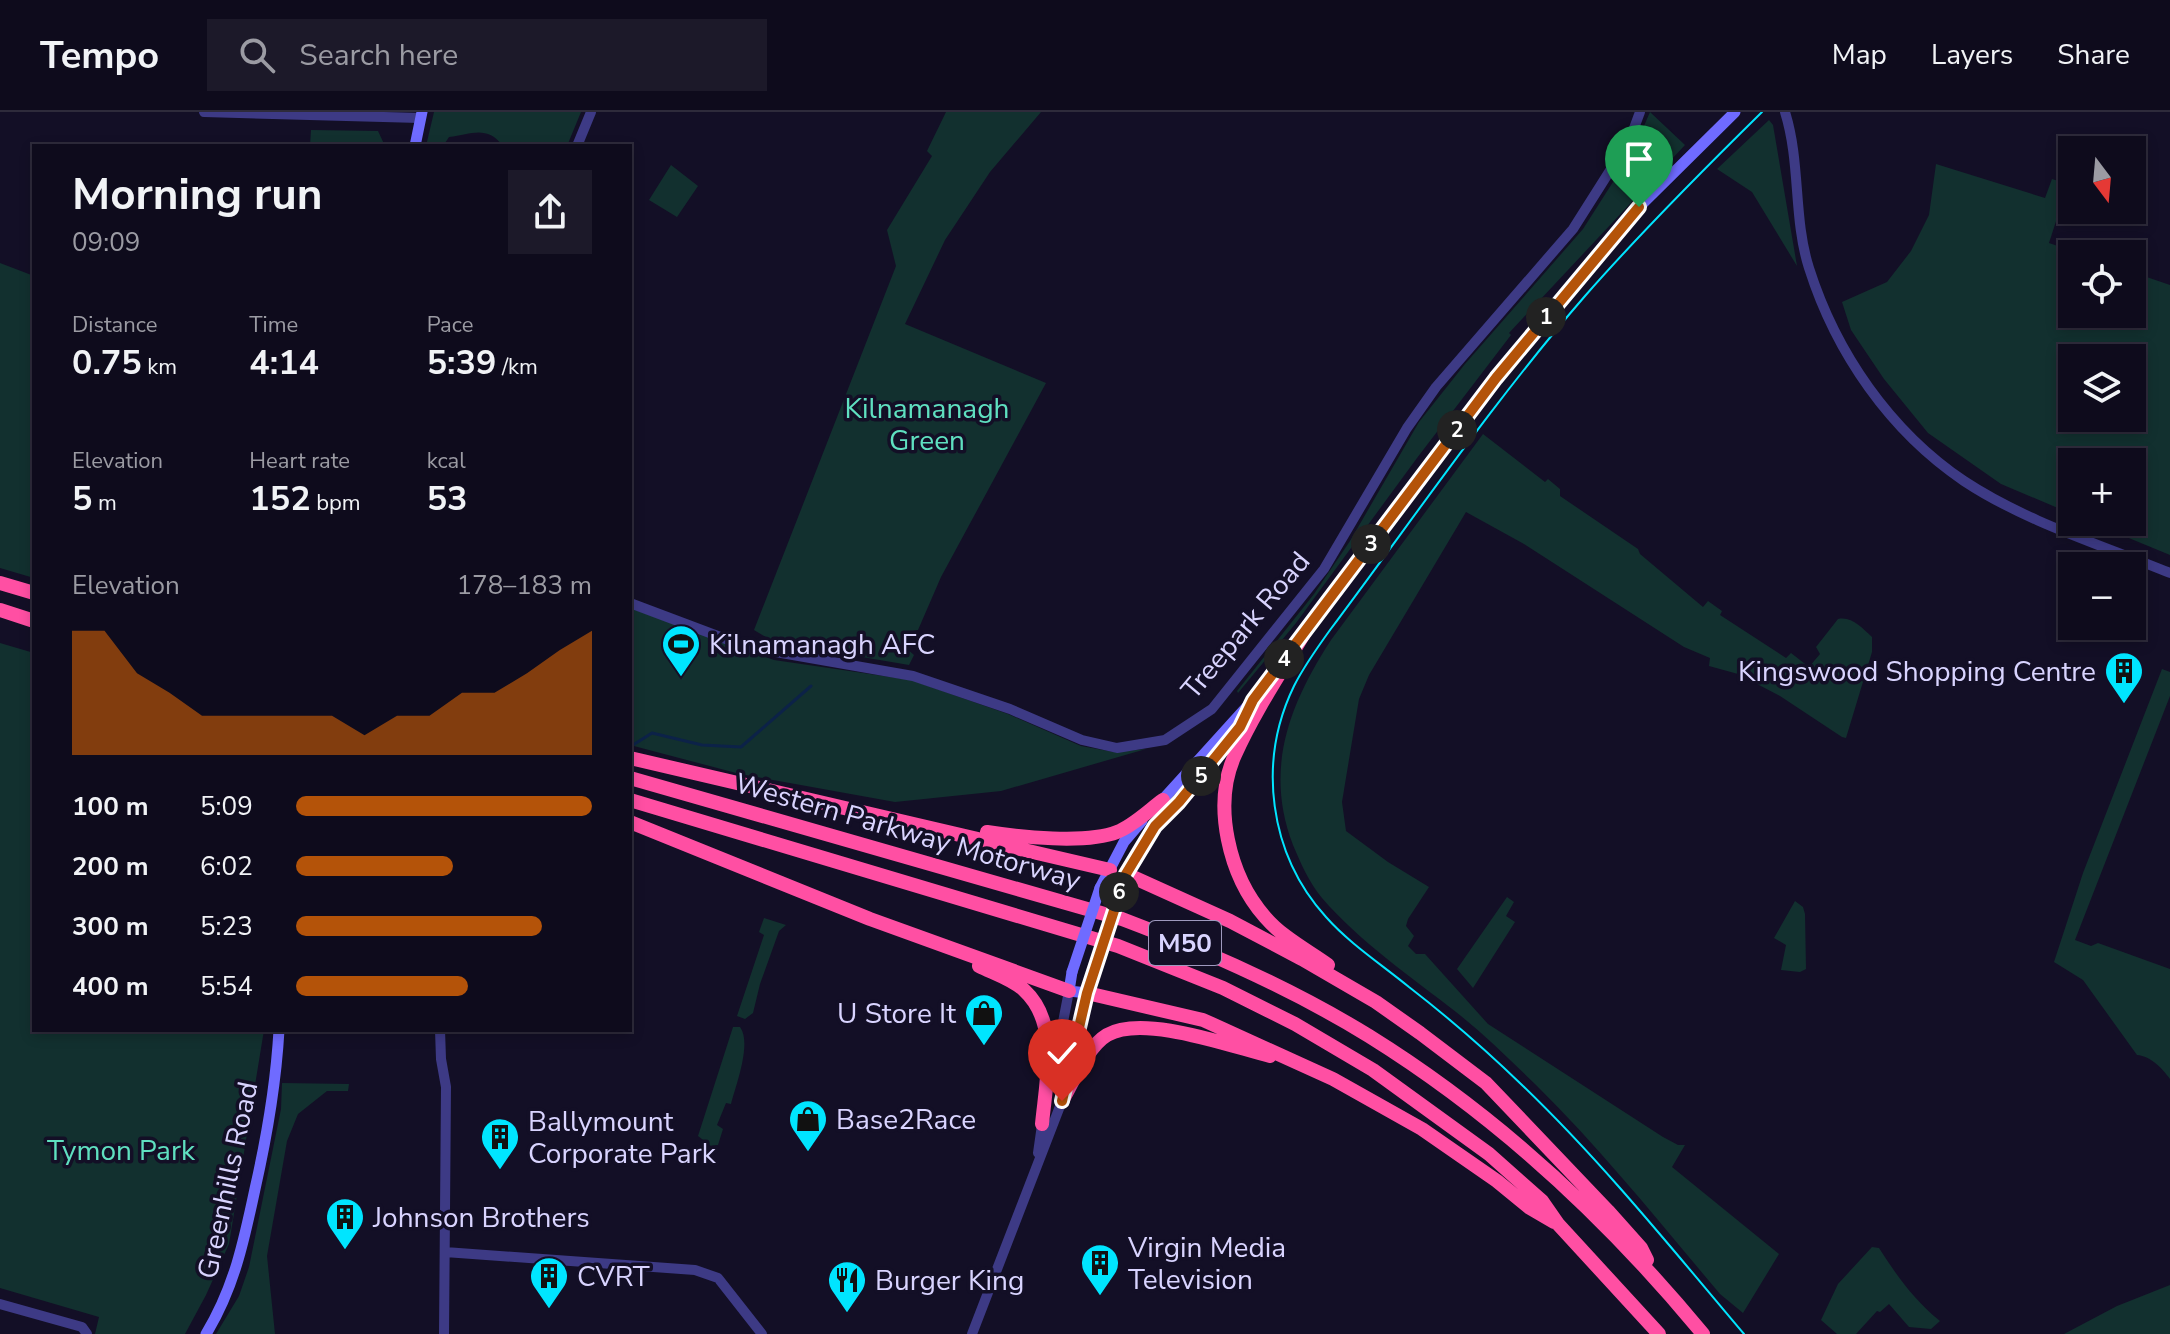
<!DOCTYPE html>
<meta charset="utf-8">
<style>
body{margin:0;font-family:"Nunito Sans",sans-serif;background:#1c1929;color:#f1f3f6;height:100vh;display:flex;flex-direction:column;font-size:30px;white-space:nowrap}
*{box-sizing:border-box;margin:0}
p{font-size:26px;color:#9b9ba3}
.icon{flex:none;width:44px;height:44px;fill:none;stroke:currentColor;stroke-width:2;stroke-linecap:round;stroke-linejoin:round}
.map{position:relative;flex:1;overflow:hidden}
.details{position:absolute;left:32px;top:32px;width:600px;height:888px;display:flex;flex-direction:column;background:#0e0b1c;border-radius:0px;box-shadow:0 4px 12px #0003,0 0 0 2px #2e2b3b}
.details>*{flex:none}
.needle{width:52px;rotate:164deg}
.fabs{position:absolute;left:2058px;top:24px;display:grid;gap:16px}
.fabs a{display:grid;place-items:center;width:88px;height:88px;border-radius:0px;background:#0e0b1c;box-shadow:0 4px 12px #0003,0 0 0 2px #2e2b3b;font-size:40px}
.pin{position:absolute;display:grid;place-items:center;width:68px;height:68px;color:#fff;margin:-82px -34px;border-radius:50% 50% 50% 0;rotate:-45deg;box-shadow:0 0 8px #0007}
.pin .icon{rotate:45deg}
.km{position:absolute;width:40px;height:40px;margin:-20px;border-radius:50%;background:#222;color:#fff;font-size:22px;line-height:40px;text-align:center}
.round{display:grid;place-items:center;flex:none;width:84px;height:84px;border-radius:0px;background:#1c1929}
.head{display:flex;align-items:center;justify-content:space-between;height:136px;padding:0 40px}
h1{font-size:44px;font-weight:700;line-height:60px}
.metrics{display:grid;grid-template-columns:repeat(3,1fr);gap:12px;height:136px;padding:8px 40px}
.metrics div{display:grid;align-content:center}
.metrics b{font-size:34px;font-weight:700}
.metrics small{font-size:22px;font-weight:400}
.metrics p{font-size:22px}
.chart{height:224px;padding:16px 40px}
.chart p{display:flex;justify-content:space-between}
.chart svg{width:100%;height:144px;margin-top:8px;fill:#b45309;opacity:.7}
ul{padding:0 40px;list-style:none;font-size:26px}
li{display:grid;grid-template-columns:128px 96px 1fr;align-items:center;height:60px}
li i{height:20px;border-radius:10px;background:#b45309}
header{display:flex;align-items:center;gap:48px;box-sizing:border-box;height:112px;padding:0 40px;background:#0e0b1c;border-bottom:2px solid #2e2b3b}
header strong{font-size:38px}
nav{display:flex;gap:44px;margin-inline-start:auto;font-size:28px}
.search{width:560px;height:72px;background:#1c1929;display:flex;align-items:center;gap:20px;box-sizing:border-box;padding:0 28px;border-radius:0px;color:#9b9ba3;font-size:30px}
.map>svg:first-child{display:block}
</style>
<header>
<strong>Tempo</strong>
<div class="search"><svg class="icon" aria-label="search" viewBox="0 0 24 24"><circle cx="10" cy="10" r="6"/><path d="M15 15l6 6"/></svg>Search here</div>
<nav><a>Map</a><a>Layers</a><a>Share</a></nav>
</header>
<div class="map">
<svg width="2170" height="1222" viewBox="0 0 2170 1222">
<rect width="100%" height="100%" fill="#130f26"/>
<path fill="#12302f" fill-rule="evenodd" d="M434,0h147l-14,34h-64c-16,-21 -31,-12 -54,-9l-6,9h-17z
M946,0h95l-51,60 -45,68 -40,84 141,59 -105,194 -23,53 -5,1 -7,17 8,7 -5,10 -135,-23 -20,-12 142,-364 -9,-36 45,-74 -5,-5z
M1650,0l35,33 -176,188 2,2 -94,123 -121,165 -58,70 -1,-2 77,-97 36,-53 69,-119 46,-58 118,-135 51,-80z
M1769,8l4,5 24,141 -45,-74 -35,-23z
M311,18l67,1 7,15h-75z
M1936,52l109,34 7,-19 16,5 -19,59 32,11h-9v60h60v-42l38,13v270l-80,-33h42v-60h-60v52l-71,-30 -73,-51 -44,-54 -33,-49 -9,-28 45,-20 24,-31 18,-36zM2072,246h60v60h-60z
M671,53l27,21 -21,31 -28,-17z
M0,151l34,13v302l-34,-10z
M1483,322l62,48 3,-3 12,10v7l78,53 2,5 63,53 5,-6 14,10 -2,4 66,43 5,-5 18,14 11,-13 -4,-7 22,-28c14,-3 24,9 34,18v15l-26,86 -4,-1 -62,-41 -42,-22 -29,-8 1,-8 -26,-11 -160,-103 -58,-32 -97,163 -10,24 -17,103 4,29 42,31 41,25 -21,32 -2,7 8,10 -6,10 8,8h9l63,70 175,113 15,8h7l-13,22 107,87 -36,59 -23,-19c-60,-71 -118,-144 -184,-209 -26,-25 -52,-51 -80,-73 -46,-36 -96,-70 -134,-114 -13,-16 -21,-34 -29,-53 -29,-76 -4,-140 38,-205z
M630,496l144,52 137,20 97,34 73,32 33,6 32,-3 -145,42 -106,11 -155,-28 -110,-29z
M0,531l34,10v377h230l-35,214 -23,51 -21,39h-90l4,-17 -99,-29z
M2162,557l8,3v24l-95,244 16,6 7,-3 72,26v110c-7,-10 -19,-23 -33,-24l-54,-75 -29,-18 29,-89z
M1507,785l7,5 -8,14 9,6 -42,66 -16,-19z
M1795,789l8,6 2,7 1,55 -6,3 -19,-2 5,-25 -12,-7z
M764,806l22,7 -7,6 -19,53 -7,29 -8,6 -8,-3 27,-81 -5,-3z
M733,915h7c12,16 -4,58 -9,77l-5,-1 -9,22 6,4 -5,16 -7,1 -13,-10z
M282,971l67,1 -1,7h-21l-29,23 -11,27 -20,115 8,78h-59l23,-38 10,-29 32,-158z
M1872,1135l7,1c18,28 35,52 61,73l-9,8 -22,-2 -20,-23 -9,8 -3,-1 -21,23h-19l-16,-14 17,-36z
M2170,1173v49h-106l53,-28z"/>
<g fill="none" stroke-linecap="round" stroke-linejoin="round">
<path stroke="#0c2248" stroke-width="3" d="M633,633l19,-12 50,12 39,2 70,-61"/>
<path stroke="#3d3a85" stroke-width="10" d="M204,0l216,6
M1785,0c16,51 8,106 24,156 27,85 81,163 155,213 62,41 138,64 206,92
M577,34l14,-34
M630,491l117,44 166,29 97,33 72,31 35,8 48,-8 47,-31 112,-140 83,-141 29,-41 137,-158 57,-90 10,-27
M440,918l1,29 5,28 -2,247
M1052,967l17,-88
M1038,1041l5,-35
M445,1140l250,18 23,8 44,56
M0,1192l82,23 5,7
M972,1222l90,-233 25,-108"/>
<path stroke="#6f6bff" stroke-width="11" d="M415,34l7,-34
M1304,520l192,-254 143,-171 96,-95
M1157,694l96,-106 21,-29
M1100,776l24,-46 18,-21
M1117,786l9,-24 29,-48 24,-24 61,-75 6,-12
M1072,860l-3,19 18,2 5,-16
M206,1222c28,-46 38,-93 49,-145 12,-53 21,-105 24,-159"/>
<path stroke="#ff4fa3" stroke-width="14" d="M0,471l34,10
M0,498l34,11
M1308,515c-24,41 -53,83 -73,128 -23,50 -6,121 30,162 17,20 42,33 63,48
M630,646l480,112
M630,666l492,141c85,32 169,69 247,117 127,79 239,183 334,298
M630,688l488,146 105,42 72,36 78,46 116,84 53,47 16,23 101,110
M630,710l240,97 199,72
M987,720c32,5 100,12 130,0 16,-6 32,-22 46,-32
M1126,762l104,47 72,38 74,43 44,31 66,50 122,128 33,37 6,12
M979,854c14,7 33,13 45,24 36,33 22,91 18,134
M1087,881l116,27 130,59 89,50 75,52 33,27 24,14
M1062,989c12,-20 25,-54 45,-66 36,-21 123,11 163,21"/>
<path stroke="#00e5ff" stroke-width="2" d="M1744,1222c-71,-84 -141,-171 -221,-248 -36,-35 -74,-68 -114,-99 -28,-23 -59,-43 -83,-70 -57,-63 -69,-155 -32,-231 10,-20 23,-38 36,-56 84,-112 163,-228 255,-334 56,-64 116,-124 177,-184"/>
<path stroke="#6f6bff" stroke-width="11" d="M1072,860l28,-84
M1092,865l25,-79"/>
</g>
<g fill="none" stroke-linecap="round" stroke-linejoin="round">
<defs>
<path id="route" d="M1062,989l25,-108 39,-119 29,-48 24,-24 61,-75 13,-27 243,-322 143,-171"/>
</defs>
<use href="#route" stroke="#fff" stroke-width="16"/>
<use href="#route" stroke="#b45309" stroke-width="10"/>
</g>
<defs>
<symbol id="stadium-pin" viewBox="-11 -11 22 30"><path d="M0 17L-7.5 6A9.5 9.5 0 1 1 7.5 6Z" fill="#00e5ff" stroke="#130f26"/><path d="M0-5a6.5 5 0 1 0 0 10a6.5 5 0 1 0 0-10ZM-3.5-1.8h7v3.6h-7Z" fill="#111"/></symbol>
<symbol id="building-pin" viewBox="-11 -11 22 30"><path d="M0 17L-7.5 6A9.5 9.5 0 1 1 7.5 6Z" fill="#00e5ff" stroke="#130f26"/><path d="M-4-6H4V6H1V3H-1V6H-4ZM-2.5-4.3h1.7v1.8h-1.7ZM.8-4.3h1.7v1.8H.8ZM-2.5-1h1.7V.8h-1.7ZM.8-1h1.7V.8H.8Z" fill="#111"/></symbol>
<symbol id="shop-pin" viewBox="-11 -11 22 30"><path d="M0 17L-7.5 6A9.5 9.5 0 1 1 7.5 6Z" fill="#00e5ff" stroke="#130f26"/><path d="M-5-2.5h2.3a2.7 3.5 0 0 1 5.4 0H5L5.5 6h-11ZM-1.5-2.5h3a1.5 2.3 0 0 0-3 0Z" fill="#111"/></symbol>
<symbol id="restaurant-pin" viewBox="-11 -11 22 30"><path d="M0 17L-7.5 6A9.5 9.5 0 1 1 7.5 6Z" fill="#00e5ff" stroke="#130f26"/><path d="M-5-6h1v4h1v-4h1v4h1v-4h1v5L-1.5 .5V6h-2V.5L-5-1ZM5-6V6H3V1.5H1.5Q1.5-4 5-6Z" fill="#111"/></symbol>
</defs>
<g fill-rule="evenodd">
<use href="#stadium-pin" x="659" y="510" width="44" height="60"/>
<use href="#building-pin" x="2102" y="537" width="44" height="60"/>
<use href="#shop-pin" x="962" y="879" width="44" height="60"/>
<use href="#shop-pin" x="786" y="985" width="44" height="60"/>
<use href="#building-pin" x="478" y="1003" width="44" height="60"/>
<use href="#building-pin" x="323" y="1083" width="44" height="60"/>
<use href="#building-pin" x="1078" y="1129" width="44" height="60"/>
<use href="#building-pin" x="527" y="1142" width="44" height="60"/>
<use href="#restaurant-pin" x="825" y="1146" width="44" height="60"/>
</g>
<g text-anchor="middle" stroke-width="7" stroke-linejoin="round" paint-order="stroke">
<rect fill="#130f26" stroke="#9e99be" stroke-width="2" x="1149" y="809" width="72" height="44" rx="6"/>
<g font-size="26" font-weight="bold" fill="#d9d4ff">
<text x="1185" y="840">M50</text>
</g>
<g font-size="28" fill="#5fe0c0" stroke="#130f26">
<text x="927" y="306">Kilnamanagh<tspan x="927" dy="32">Green</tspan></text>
<text x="121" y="1048">Tymon Park</text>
</g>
<g font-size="28" fill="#d9d4ff" stroke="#130f26">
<text transform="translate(1245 513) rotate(-50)" y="10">Treepark Road</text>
<text transform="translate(908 719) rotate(16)" y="10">Western Parkway Motorway</text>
<text transform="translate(227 1068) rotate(-78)" y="10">Greenhills Road</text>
</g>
<g font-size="28" fill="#d9d4ff" stroke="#130f26" text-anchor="start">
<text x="709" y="542">Kilnamanagh AFC</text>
<text x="2096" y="569" text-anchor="end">Kingswood Shopping Centre</text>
<text x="956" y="911" text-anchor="end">U Store It</text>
<text x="836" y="1017">Base2Race</text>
<text x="528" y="1019">Ballymount<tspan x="528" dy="32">Corporate Park</tspan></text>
<text x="373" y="1115">Johnson Brothers</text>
<text x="1128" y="1145">Virgin Media<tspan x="1128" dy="32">Television</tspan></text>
<text x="577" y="1174">CVRT</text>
<text x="875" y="1178">Burger King</text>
</g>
</g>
</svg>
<div class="fabs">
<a><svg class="needle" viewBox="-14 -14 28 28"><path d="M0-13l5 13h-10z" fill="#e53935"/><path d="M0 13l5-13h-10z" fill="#9b9ba3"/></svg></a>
<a><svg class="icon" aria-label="locate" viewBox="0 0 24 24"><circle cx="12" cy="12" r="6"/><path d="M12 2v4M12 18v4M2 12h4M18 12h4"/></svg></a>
<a><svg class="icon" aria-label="layers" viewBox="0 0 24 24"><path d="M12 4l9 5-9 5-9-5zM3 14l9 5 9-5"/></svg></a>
<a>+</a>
<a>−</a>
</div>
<div class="pin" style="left:1639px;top:95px;background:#1e9e55"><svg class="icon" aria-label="arrive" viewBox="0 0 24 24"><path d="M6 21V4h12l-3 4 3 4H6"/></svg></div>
<div class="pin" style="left:1062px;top:989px;background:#d93025"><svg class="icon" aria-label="check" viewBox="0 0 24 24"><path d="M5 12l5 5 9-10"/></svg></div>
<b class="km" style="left:1546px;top:205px">1</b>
<b class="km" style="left:1457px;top:318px">2</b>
<b class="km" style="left:1371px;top:432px">3</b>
<b class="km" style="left:1284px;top:547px">4</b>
<b class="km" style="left:1201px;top:664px">5</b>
<b class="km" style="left:1119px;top:780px">6</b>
<section class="details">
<div class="head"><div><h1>Morning run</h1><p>09:09</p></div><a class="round"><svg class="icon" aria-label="share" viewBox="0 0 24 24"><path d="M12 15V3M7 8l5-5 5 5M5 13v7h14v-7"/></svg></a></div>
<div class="metrics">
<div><p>Distance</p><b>0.75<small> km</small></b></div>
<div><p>Time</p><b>4:14</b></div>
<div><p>Pace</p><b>5:39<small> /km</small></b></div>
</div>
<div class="metrics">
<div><p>Elevation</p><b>5<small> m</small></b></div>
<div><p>Heart rate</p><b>152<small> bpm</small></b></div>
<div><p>kcal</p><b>53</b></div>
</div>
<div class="chart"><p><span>Elevation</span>178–183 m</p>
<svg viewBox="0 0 160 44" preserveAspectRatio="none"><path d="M0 44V6L10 6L20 19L30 25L40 32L50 32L60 32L70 32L80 32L90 38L100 32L110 32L120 25L130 25L140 19L150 12L160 6V44z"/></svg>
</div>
<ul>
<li><b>100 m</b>5:09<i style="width:100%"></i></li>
<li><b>200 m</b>6:02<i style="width:53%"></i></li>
<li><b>300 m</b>5:23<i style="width:83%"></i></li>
<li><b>400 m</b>5:54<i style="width:58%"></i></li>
</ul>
</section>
</div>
